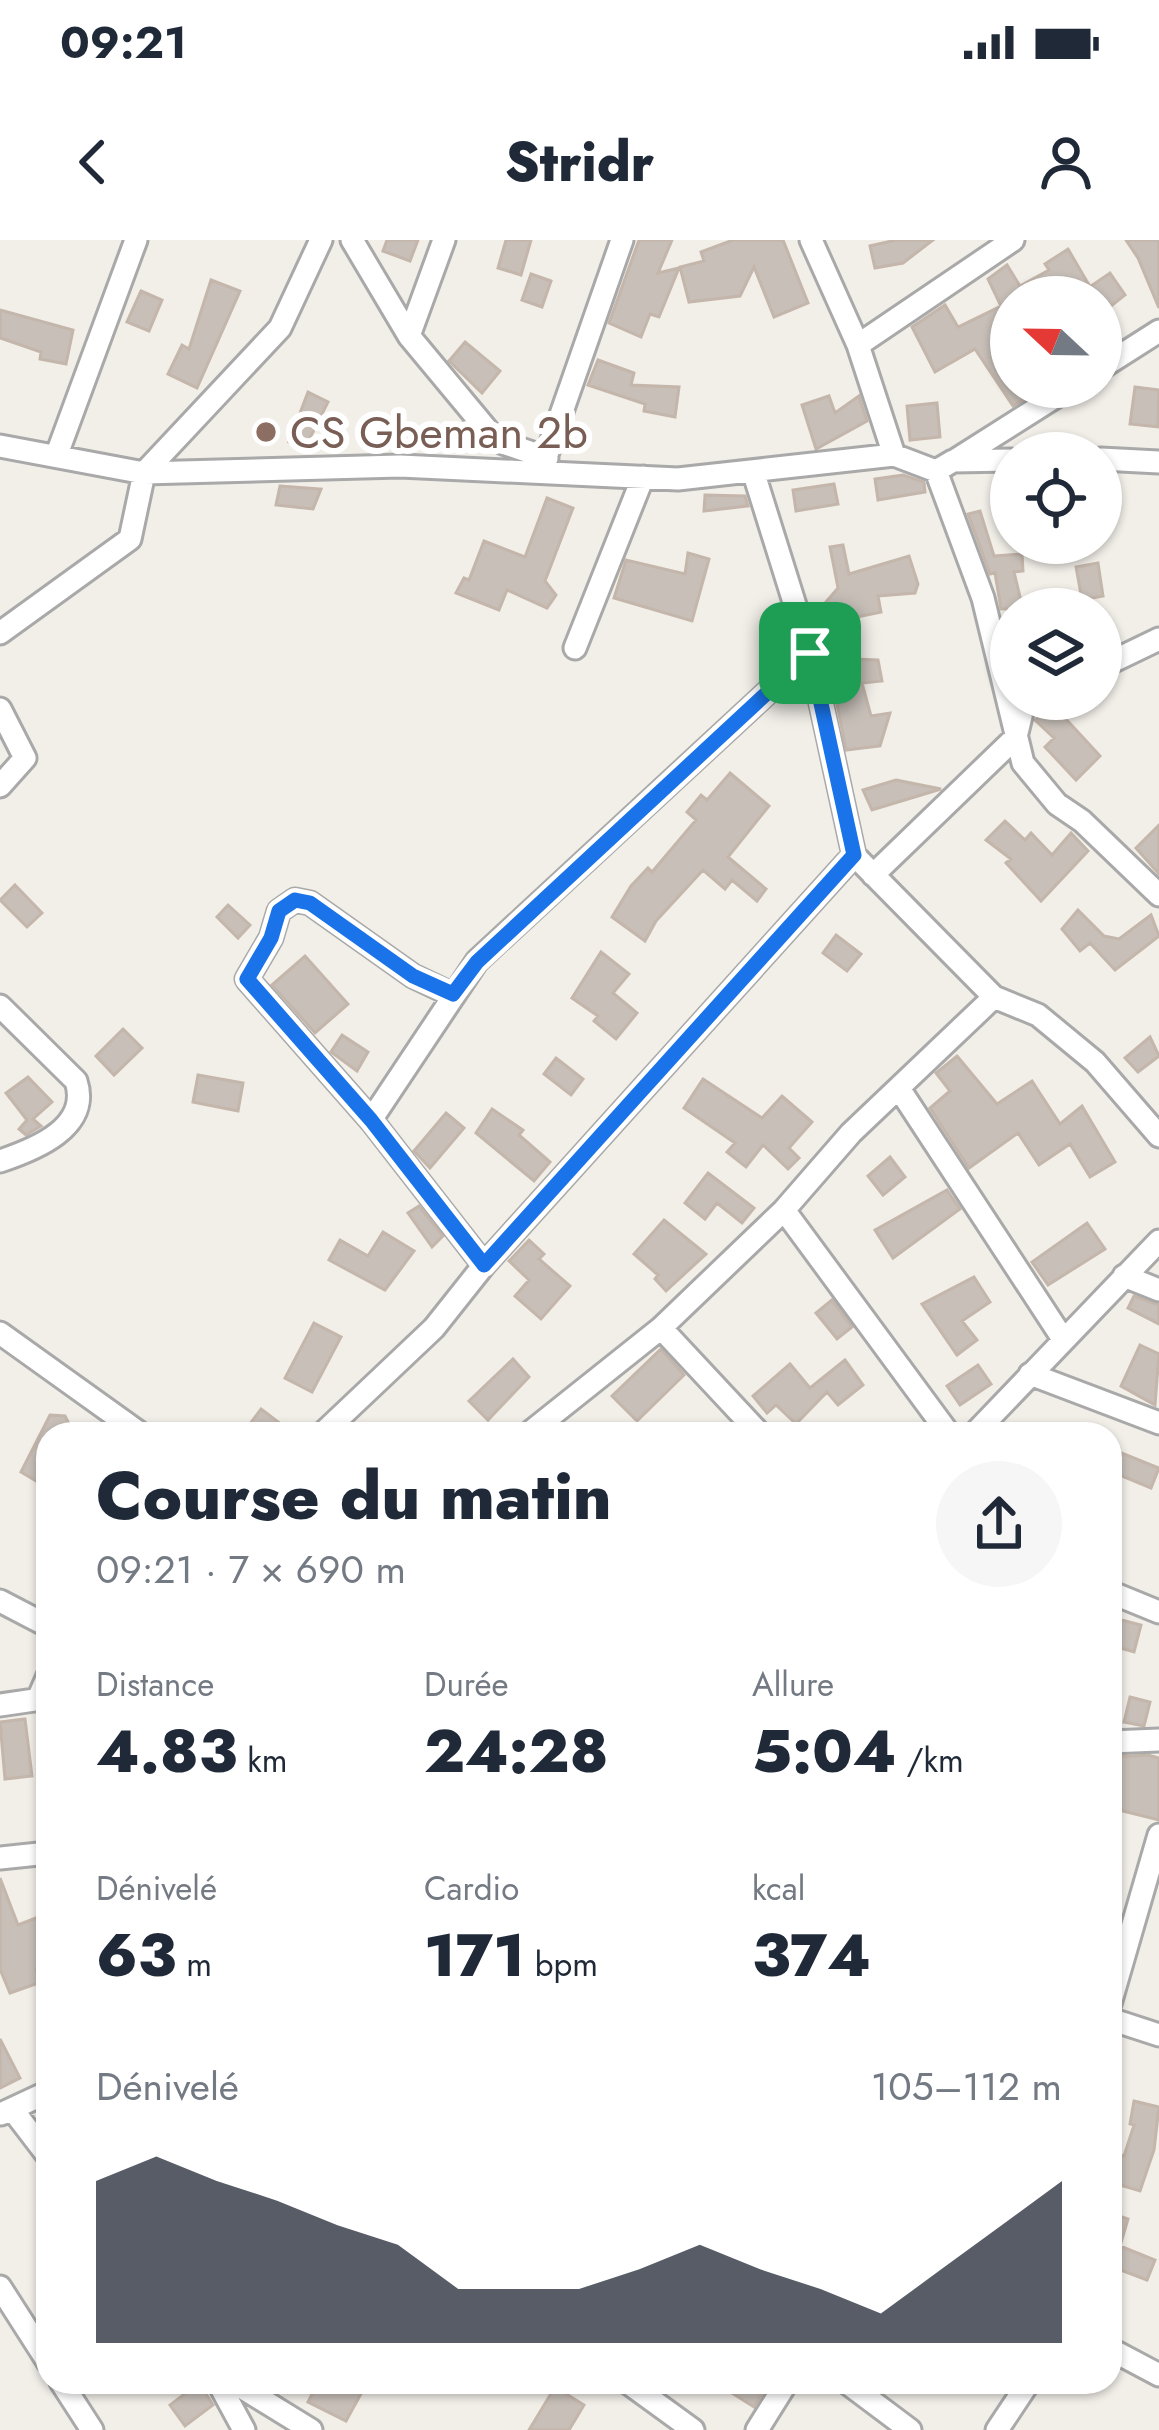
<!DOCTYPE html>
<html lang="fr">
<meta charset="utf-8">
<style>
body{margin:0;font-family:Jost,sans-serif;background:#f6f6f7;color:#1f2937;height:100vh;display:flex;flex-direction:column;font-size:45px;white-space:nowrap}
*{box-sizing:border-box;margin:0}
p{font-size:39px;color:#747a83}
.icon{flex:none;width:66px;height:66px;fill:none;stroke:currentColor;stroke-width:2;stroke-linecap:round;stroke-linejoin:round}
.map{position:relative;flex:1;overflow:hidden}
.side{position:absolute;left:36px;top:1182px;width:1086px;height:972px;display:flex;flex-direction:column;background:#fff;border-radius:36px;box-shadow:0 3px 9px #0004}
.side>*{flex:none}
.needle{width:78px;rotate:292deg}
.fabs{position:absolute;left:990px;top:36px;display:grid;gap:24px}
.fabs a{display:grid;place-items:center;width:132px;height:132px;border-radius:50%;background:#fff;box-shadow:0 3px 9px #0004;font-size:60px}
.pin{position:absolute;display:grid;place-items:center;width:102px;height:102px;color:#fff;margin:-51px;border-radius:24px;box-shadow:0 6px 18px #0006}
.round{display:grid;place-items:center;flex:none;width:126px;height:126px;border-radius:63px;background:#f6f6f7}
.head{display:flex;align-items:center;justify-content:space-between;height:204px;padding:0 60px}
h1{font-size:66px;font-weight:800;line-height:90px}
.stats{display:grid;grid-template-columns:repeat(3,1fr);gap:18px;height:204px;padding:12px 60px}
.stats div{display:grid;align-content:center}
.stats b{font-size:60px;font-weight:800}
.stats small{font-size:33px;font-weight:400}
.stats p{font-size:33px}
.chart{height:336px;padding:24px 60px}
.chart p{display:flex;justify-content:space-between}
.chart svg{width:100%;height:216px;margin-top:12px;fill:#111827;opacity:.7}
.status{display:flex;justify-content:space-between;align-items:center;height:84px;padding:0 60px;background:#fff;direction:ltr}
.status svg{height:33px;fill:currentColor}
header{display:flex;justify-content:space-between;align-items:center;height:156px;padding:0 60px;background:#fff;font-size:54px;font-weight:800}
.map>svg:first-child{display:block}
</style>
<div class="status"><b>09:21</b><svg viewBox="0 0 49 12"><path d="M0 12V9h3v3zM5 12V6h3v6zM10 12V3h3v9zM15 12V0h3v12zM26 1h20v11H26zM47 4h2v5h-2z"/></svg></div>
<header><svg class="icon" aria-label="back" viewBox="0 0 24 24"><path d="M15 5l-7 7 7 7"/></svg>Stridr<svg class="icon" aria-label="person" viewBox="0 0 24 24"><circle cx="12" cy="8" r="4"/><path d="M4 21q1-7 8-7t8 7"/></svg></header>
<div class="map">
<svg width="1159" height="2190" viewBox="0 0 1159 2190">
<rect width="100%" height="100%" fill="#f2efe9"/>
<path fill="#c7bfb8" stroke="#c4b6ab" stroke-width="3" d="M387,0h31l-8,21 -27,-10z
M506,0h25l-10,35 -23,-7z
M639,0h33l-14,33 21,-5 -20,49 -9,-3 -9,23 -32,-14z
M733,0h50l25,63 -34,14 -20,-50 -14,29 -51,6 -9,-35 24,-6 -3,-9z
M896,0h37l-30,23 -28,5 -5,-22z
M1126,0h33v68l-21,-50z
M1068,9l21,36 -19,12h-59v90h32l-30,19 -38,-57 -40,23 -23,-45 33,-22 13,22 43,-21 -13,-27 19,-14 13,21 29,-16 -4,-6z
M1110,33l15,22 -24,19v-17h-26z
M531,34l20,7 -9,26 -20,-7z
M211,40l29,11 -43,97 -29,-14 14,-29 7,4z
M141,51l21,9 -13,31 -22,-9z
M0,70l73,20 -7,34 -26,-5 1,-7 -41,-14z
M465,102l35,29 -18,22 -33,-32z
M598,120l36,13 -3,12 48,2 -4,30 -31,-6 1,-7 -57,-19z
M1135,147l24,3 -1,37 -28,-3z
M308,152l20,10 -22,44 -17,-4z
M829,156l6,17 24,-17 8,25 -51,28 -14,-44z
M937,163l3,34 -30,3 -3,-34z
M903,235l21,7 1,10 -47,8 -3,-21z
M834,244l4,20 -42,7 -3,-21z
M280,246l41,3 -8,20 -37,-4z
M705,255l40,1 3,10 -44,5z
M547,258l26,10 -28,73 11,14 -9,13 -40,-18 -8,20 -43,-17 8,-15 5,2 15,-39 41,16z
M980,271l14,45 28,-2 1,17 -9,1 9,37h-22l-6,-36 -5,1 -22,-60z
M843,305l6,29 60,-18 9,28 -3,9 -37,3 3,16 -39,8 1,-9 -11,1 -6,-10 12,-14 -8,-41z
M688,313l21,6 -17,62 -78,-23 12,-38 59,14z
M1098,323l5,33 -21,4 -6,-33z
M828,418l50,2 4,21 -20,2 9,33 19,-3 -10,33 -34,4z
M1053,465l47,51 -24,24 -31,-33 9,-9 -19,-18z
M730,533l39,33 -41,51 38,32 -9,12 -25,-21 -7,9 -22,-19 -47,51 -11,20 -33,-24 19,-31 17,-18 4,4 44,-52 -9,-8 14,-17 6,5z
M896,540l45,9 -69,21 -9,-20z
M1005,581l20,19 6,-7 21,22 19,-22 17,18 -47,50 -35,-38 5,-4 -25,-19z
M1159,585v49l-23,-26z
M15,645l27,28 -15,14 -27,-27z
M228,665l22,20 -12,13 -21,-21z
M1078,670l26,26 15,3 32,-24 8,21 -44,34 -25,-27 -10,8 -18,-22z
M836,695l25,19 -14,17 -24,-18z
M601,712l28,22 -16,19 24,20 -21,26 -22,-18 4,-5 -26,-18z
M305,716l43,48 -33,29 -43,-48z
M123,789l19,19 -28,27 -18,-19z
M342,795l26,17 -11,19 -26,-19z
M1150,797l9,19 -21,16 -13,-14z
M957,816l40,48 35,-23 28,43 22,-18 33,56 -25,15 -20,-33 -31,21 -21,-32 -49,35 -39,-60 20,-17 -14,-18z
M556,818l27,21 -12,16 -27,-21z
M198,835l45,8 -5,28 -45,-9z
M28,837l24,25 -19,17 8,7 -15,9 -7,-6 8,-9 -21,-27z
M703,839l59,39 20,-22 30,26 -23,26 10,10 -11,11 -25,-24 -17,22 -19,-15 8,-9 -51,-35z
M492,869l31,21 -4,5 31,27 -16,19 -58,-48z
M446,873l18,15 -34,40 -16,-17z
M890,917l15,20 -22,18 -15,-19z
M708,933l46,35 -12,15 -25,-20 -12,16 -20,-16z
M947,950l13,19 -67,49 -18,-28z
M419,966l24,30 -11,11 -24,-34z
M664,980l42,34 -40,37 -11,-12 3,-4 -24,-21z
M1087,983l18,26 -57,36 -16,-23z
M383,992l31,19 -29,39 -56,-30 11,-20 28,16z
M529,1000l15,14 -5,5 31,27 -29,33 -26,-23 14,-16 -20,-19z
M974,1037l16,25 -28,19 15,19 -20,15 -35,-51z
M1134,1056l25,9v19l-31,-16z
M832,1060l20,27 -15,12 -21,-26z
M314,1083l27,14 -29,55 -27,-14z
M1140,1105l19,9 -4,51 -34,-19z
M661,1109l23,26 -47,46 -25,-25z
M513,1119l16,18 -41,43 -19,-19z
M845,1120l18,25 -25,20 -11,-13 -31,32 -20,-19 -9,8 -14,-17 37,-32 20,24z
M978,1125l13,19 -31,21 -13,-19z
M261,1169l33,25h-39l-8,-6z
M50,1175l15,1 9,18h-26v54l-27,-16z
M1114,1210l45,18 -8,20 -41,-17z
M1110,1377l31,8 -7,27 -24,-7z
M1130,1457l20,5 -6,24 -20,-4z
M25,1479l7,57 -27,3 -5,-57z
M1148,1515l11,3v62l-48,-12 6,-51z
M0,1638l18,47 18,-7 12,23v24l-12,4 5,13 -31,11 -10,-24z
M0,1799l20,39 -20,10z
M1134,1861l25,6 -5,43 -14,41 -30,-9 7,-28 7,2 10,-31 -4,-1z
M1110,1973l18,6 -8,27 35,14 -8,20 -37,-14z
M318,2142h30l15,8 -17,31 -38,-19z
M739,2142h30l-15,25 -22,-14z
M199,2143l14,22 -28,21 -15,-21z
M555,2147l29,18 -15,25h-40z"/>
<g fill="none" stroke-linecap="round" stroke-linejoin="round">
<defs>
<path id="minor" d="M352,0l57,96 79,95 15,12 44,15
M811,0l47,105 36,110
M409,96l35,-96
M858,105l155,-105
M1101,128l58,-37
M0,206l144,27 256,-7 278,13 216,-24 42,16 17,-10 58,-1
M57,214l79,-214
M1101,219l58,3
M954,221l117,-74
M543,226l79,-226
M936,231l47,127 40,165 34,41 25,17 77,74
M754,234l56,179 44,202 140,142 44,18 57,47 64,74
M0,393l130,-94 14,-66 136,-145 41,-88
M575,408l68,-171
M1101,427l58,-28
M0,469l25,49 -25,28
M873,635l143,-138 7,-29 16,-9
M453,755l-40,-19 -103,-73 -15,-3 -16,11 -8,27 -24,41 124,141 113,145
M0,766l76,75c15,46 -40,68 -76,80
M900,850l163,249
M371,880l106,-159 333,-308
M784,970l165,224
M1124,1036l35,14
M661,1088l99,106
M0,1093l141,101
M1030,1134l129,49
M322,1194l112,-106 50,-63 370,-410
M528,1194l133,-106 123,-118 67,-77 143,-136
M974,1194l185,-193
M1110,1352l49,20
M0,1361l48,25
M38,1459l10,-23
M0,1465l48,-7
M1110,1502l49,-2
M0,1618l48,-5
M1110,1764l49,-169
M1110,1779l49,16
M12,1869l36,47
M1,1874l47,-22
M0,2047l48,75
M1110,2109l49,26
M61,2142l31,48
M218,2142l26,48
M233,2142l78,48
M627,2142l66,48
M846,2142l64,48
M757,2190l30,-48
M997,2190l32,-48"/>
</defs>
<use href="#minor" stroke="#a9a9a9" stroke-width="27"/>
<use href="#minor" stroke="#fff" stroke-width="21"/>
</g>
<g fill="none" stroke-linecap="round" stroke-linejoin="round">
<defs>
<path id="route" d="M810,413l44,202 -370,410 -113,-145 -124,-141 24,-41 8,-27 16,-11 15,3 103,73 40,18 24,-32z"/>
</defs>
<use href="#route" stroke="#fff" stroke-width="24"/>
<use href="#route" stroke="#1a73e8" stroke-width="15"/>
</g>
<circle fill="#8d6e63" stroke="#fff" stroke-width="4.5" cx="266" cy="192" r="12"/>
<g text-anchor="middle" stroke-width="12" stroke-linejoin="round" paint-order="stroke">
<g font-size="45" fill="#785e54" stroke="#fff" text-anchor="start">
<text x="290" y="208">CS Gbeman 2b</text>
</g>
</g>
</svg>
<div class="fabs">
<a><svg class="needle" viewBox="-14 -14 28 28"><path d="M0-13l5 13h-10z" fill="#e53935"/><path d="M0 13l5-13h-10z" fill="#747a83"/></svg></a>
<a><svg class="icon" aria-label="locate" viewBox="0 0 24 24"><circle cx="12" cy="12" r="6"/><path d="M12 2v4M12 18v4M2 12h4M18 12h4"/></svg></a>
<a><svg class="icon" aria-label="layers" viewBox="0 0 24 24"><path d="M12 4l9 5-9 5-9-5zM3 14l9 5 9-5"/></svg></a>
</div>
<div class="pin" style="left:810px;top:413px;background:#1e9e55"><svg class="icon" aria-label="arrive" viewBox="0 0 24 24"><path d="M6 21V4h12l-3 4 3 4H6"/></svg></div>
<section class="side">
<div class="head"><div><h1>Course du matin</h1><p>09:21 · 7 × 690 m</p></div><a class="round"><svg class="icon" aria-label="share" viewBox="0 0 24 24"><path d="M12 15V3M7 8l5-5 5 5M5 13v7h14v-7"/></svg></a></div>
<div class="stats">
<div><p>Distance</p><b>4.83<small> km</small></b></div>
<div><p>Durée</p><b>24:28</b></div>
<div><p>Allure</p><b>5:04<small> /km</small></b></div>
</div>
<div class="stats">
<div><p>Dénivelé</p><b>63<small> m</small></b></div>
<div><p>Cardio</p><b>171<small> bpm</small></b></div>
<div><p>kcal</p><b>374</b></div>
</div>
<div class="chart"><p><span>Dénivelé</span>105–112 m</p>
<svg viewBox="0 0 160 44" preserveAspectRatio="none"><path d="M0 44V11L10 6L20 11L30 15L40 20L50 24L60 33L70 33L80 33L90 29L100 24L110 29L120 33L130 38L140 29L150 20L160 11V44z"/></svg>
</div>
</section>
</div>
